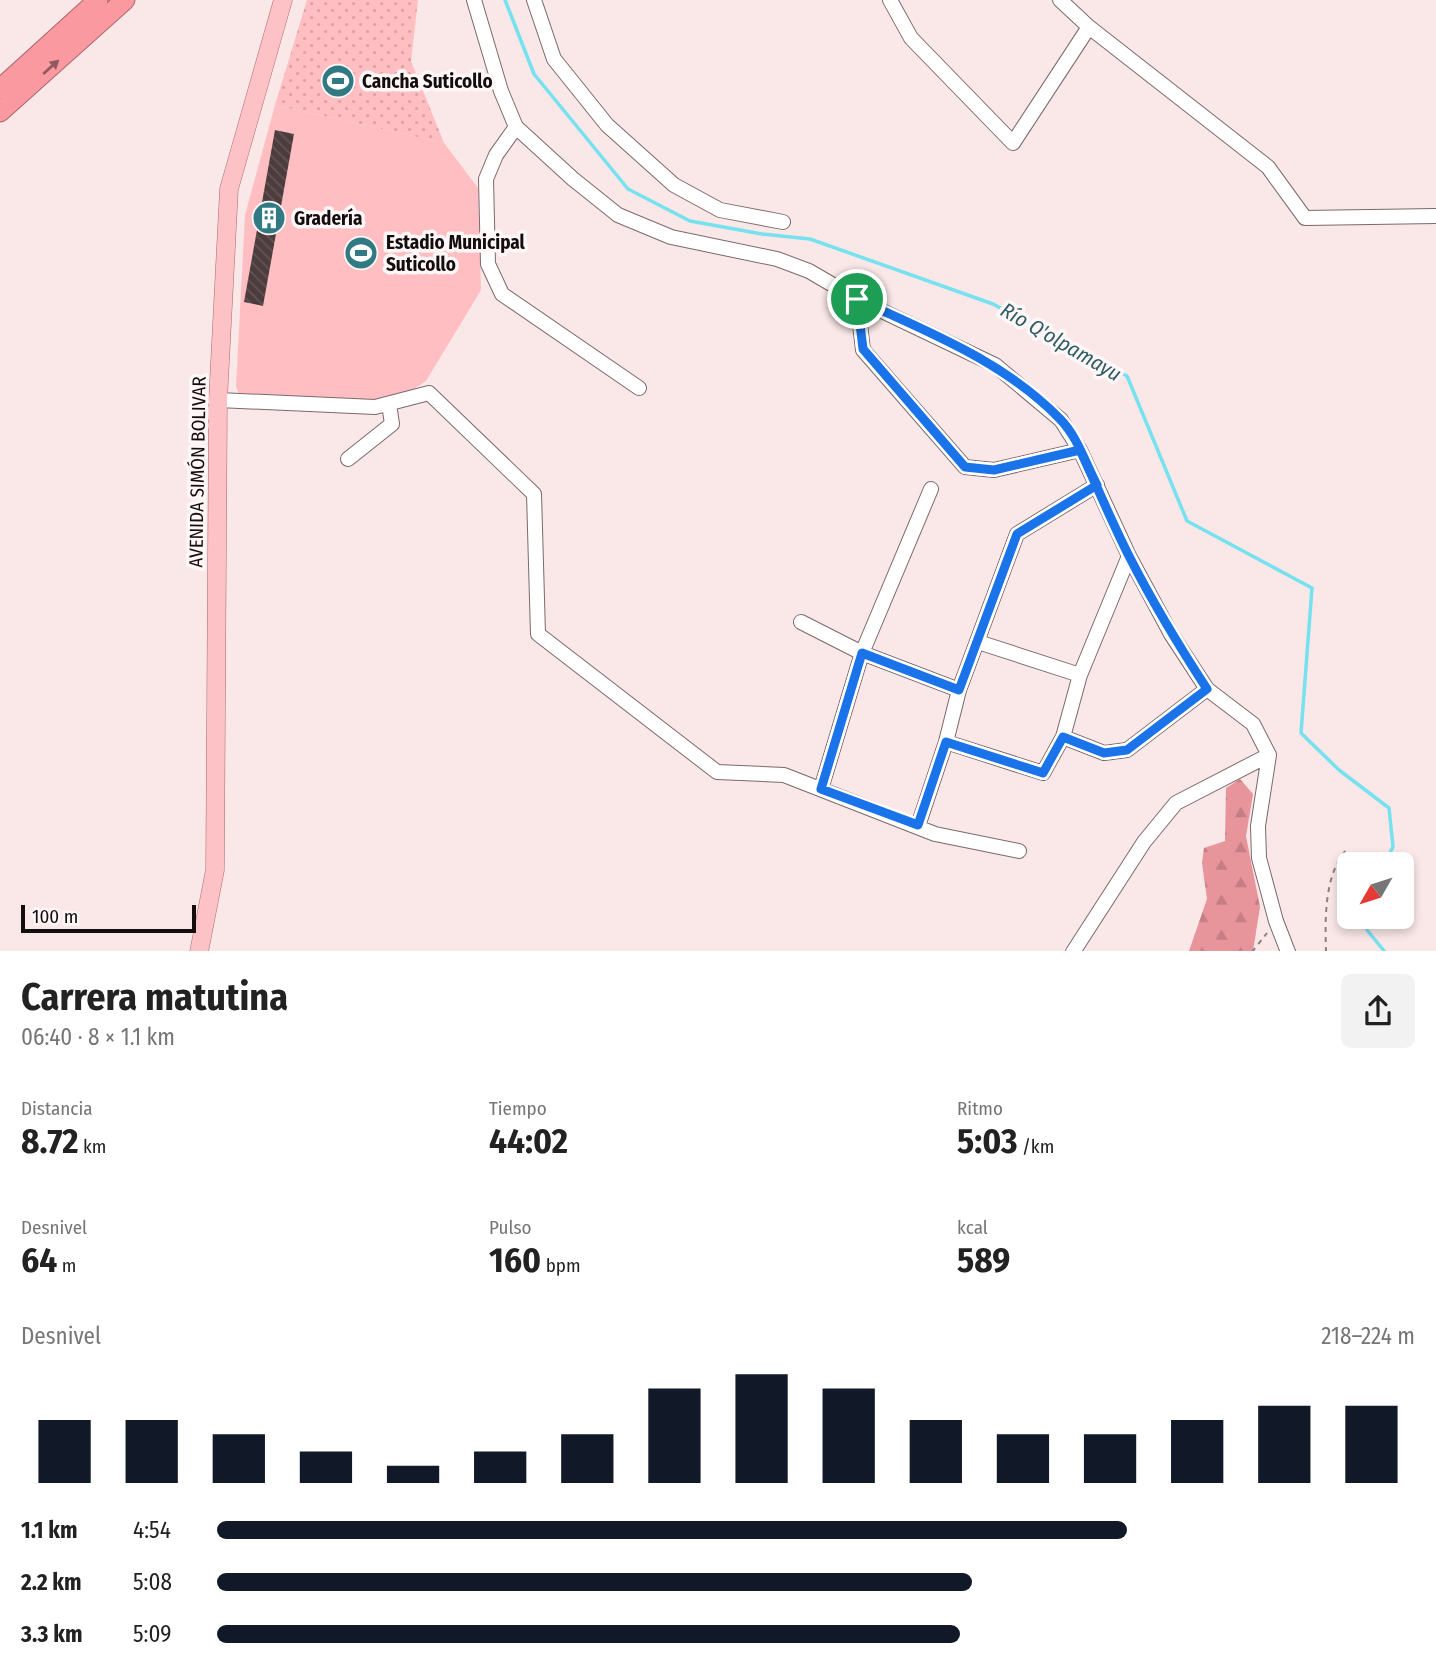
<!DOCTYPE html>
<html lang="es">
<meta charset="utf-8">
<style>
body{margin:0;font-family:"Fira Sans Condensed",sans-serif;background:#f2f2f2;color:#222;height:100vh;display:flex;flex-direction:column;font-size:26px;white-space:nowrap}
*{box-sizing:border-box;margin:0}
p{font-size:23px;color:#767676}
.icon{flex:none;width:38px;height:38px;fill:none;stroke:currentColor;stroke-width:2;stroke-linecap:round;stroke-linejoin:round}
.map{position:relative;height:951px;overflow:hidden}
.sheet{display:flex;flex-direction:column;background:#fff;flex:1}
.sheet>*{flex:none}
.needle{width:46px;rotate:231deg}
.buttons{position:absolute;left:1337px;top:852px;display:grid;gap:14px}
.buttons a{display:grid;place-items:center;width:77px;height:77px;border-radius:10px;background:#fff;box-shadow:0 4px 10px #0003;font-size:35px}
.scale{position:absolute;left:21px;bottom:18px;width:175px;box-sizing:border-box;padding-left:7px;border:4px solid #130d0d;border-top:0;font-size:19px;line-height:24px;white-space:nowrap;color:#130d0d;-webkit-text-stroke:5px #fff7f7;paint-order:stroke}
.pin{position:absolute;display:grid;place-items:center;width:60px;height:60px;color:#fff;margin:-30px;border:4px solid #fff;border-radius:50%;box-shadow:0 2px 7px #0007}
.round{display:grid;place-items:center;flex:none;width:74px;height:74px;border-radius:10px;background:#f2f2f2}
.overview{display:flex;align-items:center;justify-content:space-between;height:119px;padding:0 21px}
h1{font-size:38px;font-weight:700;line-height:52px}
.figures{display:grid;grid-template-columns:repeat(3,1fr);gap:10px;height:119px;padding:7px 21px}
.figures div{display:grid;align-content:center}
.figures b{font-size:35px;font-weight:700}
.figures small{font-size:19px;font-weight:400}
.figures p{font-size:19px}
.chart{height:196px;padding:14px 21px}
.chart p{display:flex;justify-content:space-between}
.chart svg{width:100%;height:126px;margin-top:7px;stroke:#111827;stroke-width:6}
ul{padding:0 21px;list-style:none;font-size:23px}
li{display:grid;grid-template-columns:112px 84px 1fr;align-items:center;height:52px}
li i{height:18px;border-radius:9px;background:#111827}
.map>svg:first-child{display:block}
</style>
<div class="map">
<svg width="1436" height="952" viewBox="0 0 1436 952">
<defs>
<pattern id="forest-firs" width="22" height="20" patternUnits="userSpaceOnUse" patternTransform="scale(1.75)"><rect width="22" height="20" fill="#e7949a"/><path d="M5 1l3.5 6h-7zM16 11l3.5 6h-7z" fill="#c57e84"/></pattern>
<pattern id="park-dots" width="8" height="8" patternUnits="userSpaceOnUse" patternTransform="scale(1.75)"><rect width="8" height="8" fill="#ffbec2"/><path d="M2 2h.1M6 6h.1" fill="none" stroke="#daa2a6" stroke-width="1.8" stroke-linecap="round"/></pattern>
<pattern id="building-back-hatch" width="6" height="6" patternUnits="userSpaceOnUse" patternTransform="scale(1.75)"><rect width="6" height="6" fill="#4c3c3d"/><path d="M-1 5l2 2M0 0l6 6M5-1l2 2" fill="none" stroke="#625455"/></pattern>
</defs>
<rect width="100%" height="100%" fill="#fae7e7"/>
<path fill="#ffbec2" d="M275,105l169,38 34,45 3,102 -55,91 -23,15 -33,4 -131,-7 -3,-6 9,-172z"/>
<path fill="url(#forest-firs)" d="M1240,779l13,15 -7,42 14,71 -7,44h-64l18,-52 -5,-36 2,-15 21,-7 1,-53z"/>
<path fill="url(#park-dots)" d="M307,0h111l-7,61 33,82 -169,-38z"/>
<g fill="none" stroke-linecap="round" stroke-linejoin="round">
<path stroke="#76e1ef" stroke-width="3.5" d="M505,0l29,74 94,115 62,32 72,13 48,5 183,65 134,72 60,145 125,67 -11,145 38,37 50,38 4,39 -9,17
M1369,917l-2,13 18,22"/>
</g>
<path fill="url(#building-back-hatch)" d="M275,130l19,4 -31,172 -19,-4z"/>
<g fill="none" stroke-linecap="round" stroke-linejoin="round">
<defs>
<path id="minor" d="M474,0l27,91 15,36 57,52 45,36 53,22 106,22 32,12 48,28 138,66 66,55 19,30 49,106 42,78 36,55 46,35 16,31 -11,71 1,32 17,63 12,31
M534,0l20,59 53,66 67,60 46,25 63,12
M890,0l21,38 102,105 76,-116
M1060,0l29,27 179,140 37,51 131,-2
M516,127l-20,28 -10,24 2,85 14,30 137,94
M857,299l6,51 102,117 29,3 86,-20
M218,400l157,7 54,-14 105,101 4,140 179,138 67,3 151,59 84,17
M348,459l44,-35 -3,-20
M801,622l61,31 97,37
M978,642l102,33
M1063,737l41,16 23,-3 80,-61
M946,742l97,31 20,-36 17,-62 49,-119
M821,789l41,-136 69,-164
M918,826l28,-84 13,-52 58,-156 80,-49
M1073,952l71,-110 32,-39 93,-48"/>
<path id="major" d="M199,952l16,-82 3,-470 11,-211 54,-189"/>
<path id="highway" d="M0,89l98,-89
M0,112l125,-112"/>
</defs>
<use href="#minor" stroke="#7b6a6b" stroke-width="16"/>
<use href="#major" stroke="#aa686d" stroke-width="19"/>
<use href="#highway" stroke="#aa686d" stroke-width="21"/>
<path stroke="#8b7f7f" stroke-width="2" stroke-dasharray="5 5" stroke-linecap="butt" d="M1252,952l15,-19
M1326,952c-1,-34 -2,-79 22,-104"/>
<use href="#minor" stroke="#fff" stroke-width="14"/>
<use href="#major" stroke="#fdc2c6" stroke-width="18"/>
<use href="#highway" stroke="#fb99a0" stroke-width="19"/>
</g>
<defs><path id="oneway-solid" d="M-6-.8H1V-3.2L6.5 0L1 3.2V.8H-6Z" transform="scale(1.75)"/></defs>
<use fill="#935a5e" href="#oneway-solid" transform="translate(51 67) rotate(-42)"/>
<g fill="none" stroke-linecap="round" stroke-linejoin="round">
<defs>
<path id="route" d="M857,299c71,33 147,62 203,120 17,17 26,45 37,66l-80,49 -58,156 -97,-37 -41,136 97,36 28,-83 97,31 20,-36 41,16 23,-3 80,-61c-28,-43 -54,-86 -77,-131 -18,-35 -33,-72 -50,-108l-86,20 -29,-3 -102,-118 -6,-50"/>
</defs>
<use href="#route" stroke="#fff" stroke-width="14"/>
<use href="#route" stroke="#1a73e8" stroke-width="9"/>
</g>
<defs>
<symbol id="stadium-disc" viewBox="-11 -11 22 22"><circle r="9.5" fill="#327a83" stroke="#fff7f7"/><path d="M0-5a6.5 5 0 1 0 0 10a6.5 5 0 1 0 0-10ZM-3.5-1.8h7v3.6h-7Z" fill="#fff"/></symbol>
<symbol id="building-disc" viewBox="-11 -11 22 22"><circle r="9.5" fill="#327a83" stroke="#fff7f7"/><path d="M-4-6H4V6H1V3H-1V6H-4ZM-2.5-4.3h1.7v1.8h-1.7ZM.8-4.3h1.7v1.8H.8ZM-2.5-1h1.7V.8h-1.7ZM.8-1h1.7V.8H.8Z" fill="#fff"/></symbol>
</defs>
<g fill-rule="evenodd">
<use href="#stadium-disc" x="319" y="62" width="38" height="38"/>
<use href="#building-disc" x="250" y="199" width="38" height="38"/>
<use href="#stadium-disc" x="342" y="234" width="38" height="38"/>
</g>
<g text-anchor="middle" stroke-width="7" stroke-linejoin="round" paint-order="stroke">
<g font-size="19" font-weight="bold" fill="#130d0d" stroke="#fff7f7" text-anchor="start">
<text x="362" y="88">Cancha Suticollo</text>
<text x="294" y="225">Gradería</text>
<text x="386" y="249">Estadio Municipal<tspan x="386" dy="22">Suticollo</tspan></text>
</g>
<g font-size="19" fill="#130d0d" stroke="#fff7f7">
<text transform="translate(197 472) rotate(-89)" y="7">AVENIDA SIMÓN BOLIVAR</text>
</g>
<g font-size="21" font-style="italic" fill="#2e5e64" stroke="#fff7f7">
<text transform="translate(1061 342) rotate(30)" y="7">Río Q'olpamayu</text>
</g>
</g>
</svg>
<div class="buttons">
<a><svg class="needle" viewBox="-14 -14 28 28"><path d="M0-13l5 13h-10z" fill="#e53935"/><path d="M0 13l5-13h-10z" fill="#767676"/></svg></a>
</div>
<div class="scale">100 m</div>
<div class="pin" style="left:857px;top:299px;background:#1e9e55"><svg class="icon" aria-label="arrive" viewBox="0 0 24 24"><path d="M6 21V4h12l-3 4 3 4H6"/></svg></div>
</div>
<section class="sheet">
<div class="overview"><div><h1>Carrera matutina</h1><p>06:40 · 8 × 1.1 km</p></div><a class="round"><svg class="icon" aria-label="share" viewBox="0 0 24 24"><path d="M12 15V3M7 8l5-5 5 5M5 13v7h14v-7"/></svg></a></div>
<div class="figures">
<div><p>Distancia</p><b>8.72<small> km</small></b></div>
<div><p>Tiempo</p><b>44:02</b></div>
<div><p>Ritmo</p><b>5:03<small> /km</small></b></div>
</div>
<div class="figures">
<div><p>Desnivel</p><b>64<small> m</small></b></div>
<div><p>Pulso</p><b>160<small> bpm</small></b></div>
<div><p>kcal</p><b>589</b></div>
</div>
<div class="chart"><p><span>Desnivel</span>218–224 m</p>
<svg viewBox="0 0 160 44" preserveAspectRatio="none"><path d="M5 44V22M15 44V22M25 44V27M35 44V33M45 44V38M55 44V33M65 44V27M75 44V11M85 44V6M95 44V11M105 44V22M115 44V27M125 44V27M135 44V22M145 44V17M155 44V17"/></svg>
</div>
<ul>
<li><b>1.1 km</b>4:54<i style="width:76%"></i></li>
<li><b>2.2 km</b>5:08<i style="width:63%"></i></li>
<li><b>3.3 km</b>5:09<i style="width:62%"></i></li>
</ul>
</section>
